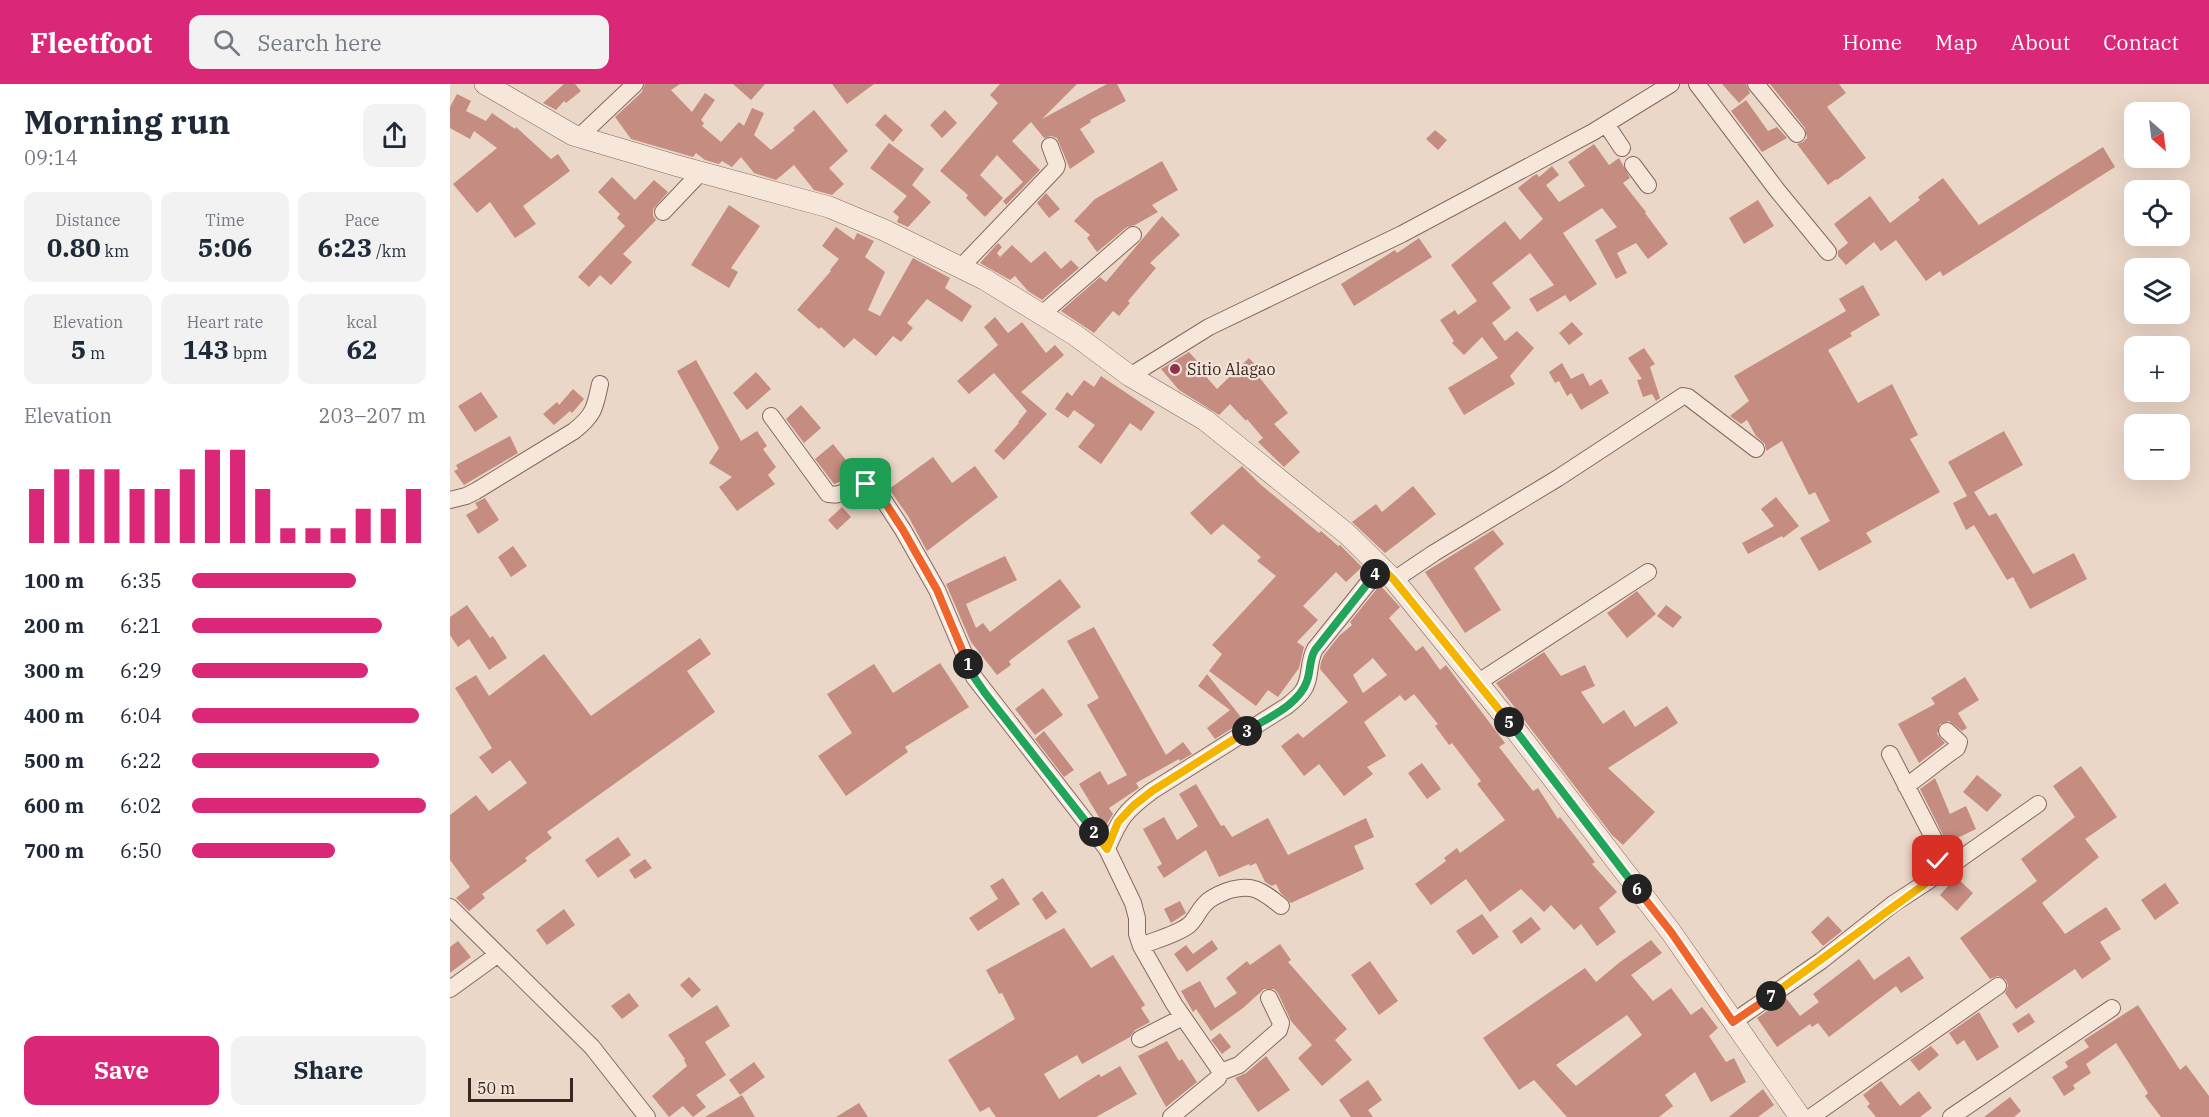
<!DOCTYPE html>
<meta charset="utf-8">
<style>
body{margin:0;font-family:"IBM Plex Serif",serif;background:#f2f2f3;color:#1f2937;height:100vh;display:flex;flex-direction:column;font-size:22px;white-space:nowrap}
*{box-sizing:border-box;margin:0}
p{font-size:20px;color:#747a83}
.icon{flex:none;width:33px;height:33px;fill:none;stroke:currentColor;stroke-width:2;stroke-linecap:round;stroke-linejoin:round}
.map{position:relative;flex:1;overflow:hidden}
.details{display:flex;flex-direction:column;background:#fff;width:450px}
.details>*{flex:none}
.needle{width:39px;rotate:152deg}
.tools{position:absolute;left:1674px;top:18px;display:grid;gap:12px}
.tools a{display:grid;place-items:center;width:66px;height:66px;border-radius:12px;background:#fff;box-shadow:0 6px 24px #0002;font-size:30px}
.scale{position:absolute;left:18px;bottom:15px;width:105px;box-sizing:border-box;padding-left:6px;border:3px solid #372621;border-top:0;font-size:16px;line-height:21px;white-space:nowrap;color:#372621;-webkit-text-stroke:4px #f3e3d6;paint-order:stroke}
.pin{position:absolute;display:grid;place-items:center;width:51px;height:51px;color:#fff;margin:-26px;border-radius:12px;box-shadow:0 3px 9px #0006}
.km{position:absolute;width:30px;height:30px;margin:-15px;border-radius:50%;background:#222;color:#fff;font-size:16px;line-height:30px;text-align:center}
.round{display:grid;place-items:center;flex:none;width:63px;height:63px;border-radius:12px;background:#f2f2f3}
.overview{display:flex;align-items:center;justify-content:space-between;height:102px;padding:0 24px}
h1{font-size:33px;font-weight:800;line-height:45px}
.figures{display:grid;grid-template-columns:repeat(3,1fr);gap:9px;height:102px;padding:6px 24px}
.figures div{display:grid;align-content:center;border-radius:12px;background:#f2f2f3;text-align:center}
.figures b{font-size:26px;font-weight:800}
.figures small{font-size:16px;font-weight:400}
.figures p{font-size:16px}
.chart{height:168px;padding:12px 24px}
.chart p{display:flex;justify-content:space-between}
.chart svg{width:100%;height:108px;margin-top:6px;stroke:#db2777;stroke-width:6}
.button{display:flex;gap:12px;margin-top:auto;padding:12px 24px}
.button a{flex:1;height:69px;border-radius:12px;background:#db2777;color:#fff;font-size:24px;font-weight:800;line-height:69px;text-align:center}
.button a+a{background:#f2f2f3;color:#1f2937}
ul{padding:0 24px;list-style:none;font-size:20px}
li{display:grid;grid-template-columns:96px 72px 1fr;align-items:center;height:45px}
li i{height:15px;border-radius:8px;background:#db2777}
header{display:flex;align-items:center;gap:36px;box-sizing:border-box;height:84px;padding:0 30px;background:#db2777;color:#fff}
header strong{font-size:28px}
nav{display:flex;gap:33px;margin-inline-start:auto;font-size:21px}
.search{width:420px;height:54px;background:#f2f2f3;display:flex;align-items:center;gap:15px;box-sizing:border-box;padding:0 21px;border-radius:12px;color:#747a83;font-size:22px}
main{display:flex;flex:1;min-height:0}
.map>svg:first-child{display:block}
</style>
<header>
<strong>Fleetfoot</strong>
<div class="search"><svg class="icon" aria-label="search" viewBox="0 0 24 24"><circle cx="10" cy="10" r="6"/><path d="M15 15l6 6"/></svg>Search here</div>
<nav><a>Home</a><a>Map</a><a>About</a><a>Contact</a></nav>
</header>
<main>
<section class="details">
<div class="overview"><div><h1>Morning run</h1><p>09:14</p></div><a class="round"><svg class="icon" aria-label="share" viewBox="0 0 24 24"><path d="M12 15V3M7 8l5-5 5 5M5 13v7h14v-7"/></svg></a></div>
<div class="figures">
<div><p>Distance</p><b>0.80<small> km</small></b></div>
<div><p>Time</p><b>5:06</b></div>
<div><p>Pace</p><b>6:23<small> /km</small></b></div>
</div>
<div class="figures">
<div><p>Elevation</p><b>5<small> m</small></b></div>
<div><p>Heart rate</p><b>143<small> bpm</small></b></div>
<div><p>kcal</p><b>62</b></div>
</div>
<div class="chart"><p><span>Elevation</span>203–207 m</p>
<svg viewBox="0 0 160 44" preserveAspectRatio="none"><path d="M5 44V22M15 44V14M25 44V14M35 44V14M45 44V22M55 44V22M65 44V14M75 44V6M85 44V6M95 44V22M105 44V38M115 44V38M125 44V38M135 44V30M145 44V30M155 44V22"/></svg>
</div>
<ul>
<li><b>100 m</b>6:35<i style="width:70%"></i></li>
<li><b>200 m</b>6:21<i style="width:81%"></i></li>
<li><b>300 m</b>6:29<i style="width:75%"></i></li>
<li><b>400 m</b>6:04<i style="width:97%"></i></li>
<li><b>500 m</b>6:22<i style="width:80%"></i></li>
<li><b>600 m</b>6:02<i style="width:100%"></i></li>
<li><b>700 m</b>6:50<i style="width:61%"></i></li>
</ul>
<div class="button"><a>Save</a><a>Share</a></div>
</section>
<div class="map">
<svg width="1759" height="1033" viewBox="0 0 1759 1033">
<rect width="100%" height="100%" fill="#ebd7c8"/>
<path fill="#c58c81" fill-rule="evenodd" d="M114,0h11l6,7 -15,12 -2,-2 -8,9 -13,-7z
M195,0h35l-9,6 21,22 13,-19 10,7 -14,20 3,3 -2,3 19,16 18,-20 5,4 8,-18 12,5 -10,22 17,15 24,-20 -2,-2 21,-18 34,41 -19,17 15,16 -12,11 -18,-5 -20,-25 -18,15 -22,-7 -13,-16 -9,10 -10,-6 -3,3 -14,-4 -9,-7 -3,4 -62,-18 -16,-22 27,-25z
M283,0h32l-14,16z
M382,0h42l-27,20z
M550,0h77l-35,35 65,-35h10l9,17 -36,19 1,2 -11,7 15,23 -25,17 -13,-31 -6,-2 -7,2 -13,-16 -19,19 28,29 -34,35 -3,-4 20,-19 -26,-27 -17,20 23,23 -18,19 -19,-19 2,-3 -28,-24 58,-68 -8,-8z
M1272,0h24l4,9 -11,10z
M1320,0h69l7,9 -19,14 39,51 -29,22 -1,-1 -8,6 -31,-41 6,-2 4,-4 -2,-10z
M7,10l14,7 -5,10 20,10 6,-8 23,16 1,-2 35,32 7,-5 12,17 -47,35 13,18 -21,14 -25,-36 -13,11 -24,-29 44,-36 -23,-17 -4,8 -20,-11v-21z
M1296,16l22,31 9,-4 10,11 -25,14 -31,-41z
M495,26l12,13 -15,15 -12,-13z
M435,30l18,16 -10,12 -18,-17z
M985,46l12,10 -9,10 -12,-11z
M439,59l35,26 -12,16 19,17 -23,25 -11,-5 2,-5 -6,-5 14,-16 -37,-28z
M1144,60l15,21 10,-7 11,20 -7,5 23,29 -1,1 23,31 -20,15 -12,-16 -19,10 10,20 -11,6 -21,-39 22,-13 -15,-19 -39,25 34,51 -27,18 -5,-7 -28,17 -8,-13 25,-14 -24,-32 -38,30 19,25 -19,15 13,18 12,-10 17,17 -24,28 5,8 -51,31 -16,-27 50,-30 -16,-21 -18,18 -12,-12 2,-2 -14,-21 15,-10 3,5 19,-14 -26,-36 54,-44 15,19 23,-21 -25,-31 15,-12 4,-2 2,3 13,-11 7,9 -13,10 13,17 26,-16 -17,-24z
M1653,63l12,20 -172,109 -3,-5 -14,10 -30,-41 -15,11 -7,-9 -28,23 -8,-9v-5l10,-8 -14,-19 36,-28 20,27 30,-23 -2,-3 25,-19 36,47z
M712,77l16,29 -26,15 6,7 -23,13 -8,2 -30,25 -10,-14 3,-3 -16,-14 21,-22z
M162,93l23,23 19,-20 14,12 -15,17v7l3,4 -33,34 9,8 -21,23 -11,-10 -11,12 -11,-10 47,-51 -8,-8 3,-4 -22,-22z
M596,109l14,16 -11,9 -12,-15z
M1308,116l16,26 -30,18 -15,-26z
M279,121l31,21 -29,42 7,4 -9,16 -38,-23z
M712,132l18,19 -30,28 6,5 -28,33 2,2 -11,13 -6,-5 -19,22 -33,-22 39,-34 6,5z
M386,143l18,13 3,-7 17,8 -9,16 20,15 -17,38 12,6 33,-58 37,20 -5,10 27,18 -10,16 -35,-23 -20,24 6,5 -12,14 -8,-6 -17,20 -22,-18 -10,10 -23,-21 -2,2 -22,-19 34,-39 -1,-1 9,-11 -17,-13z
M969,154l13,19 -78,49 -13,-22 54,-34 2,3z
M548,159l4,4 -5,6 3,4 12,-12 19,18 14,-12 16,18 10,-9 8,8 -37,32 -14,-9 -13,-15 -5,4 -30,-17z
M1413,201l17,30 -30,18 2,3 -24,14 30,53 34,-19 26,51 -8,4 30,53 -74,41 6,9 -53,29 -19,-33 30,-17 -15,-29 -6,3 -27,-54 -16,10 -1,-7 -9,-8 -9,-16 -6,4 -11,-8 19,-15 -15,-25 112,-65 -7,-12z
M545,233l13,16 14,-11 24,31 9,-8 9,10 -43,37 26,22 -43,46 -10,-9 25,-28 -1,-1 9,-11 -33,-38 -25,21 -12,-13 41,-36 -14,-18z
M1122,238l11,12 -14,11 -10,-12z
M1194,264l11,16 -5,3 10,31 -4,3 -4,-7 -9,3 -6,-17 5,-1 -14,-21z
M739,268l9,10 -3,2 22,25 32,-31 14,15 -4,4 29,36 -14,11 26,28 -16,15 -26,-25 5,-4 -16,-19 -1,2 -16,-17 -11,11 -40,-25 -18,-21z
M246,276l45,81 16,-10 10,15 -4,3 13,18 -8,8 7,9 -38,27 -18,-24 13,-10 -23,-14 10,-15 -42,-77z
M1112,279l9,16 12,-6 7,13 11,-7 8,14 -28,17 -10,-17 -4,3 -8,-15 -4,2 -6,-11z
M306,288l15,17 -24,21 -14,-17z
M651,292l54,36 -14,19 -11,-8 -29,41 -23,-17 17,-22 -21,-15 -6,8 -13,-9 12,-17 5,4 12,-16 10,7z
M123,305l11,10 -12,14 -2,-2 -16,14 -11,-11 14,-12 2,3z
M31,308l17,25 -23,15 -17,-26z
M351,321l20,23 -17,15 -18,-24z
M1554,347l19,34 -49,27 15,24 7,-3 37,61 41,-21 13,26 -57,30 -17,-32 -6,3 -33,-55 -8,5 -13,-27 14,-7 -19,-34z
M60,352l8,17 -54,32 -10,-14 4,-2 -2,-4z
M383,360l25,31 -24,9 -19,-25z
M483,373l19,26 23,-17 23,31 -71,54 -19,-35 -19,-27z
M792,382l18,18 59,49 2,-2 17,15 2,-1 22,22 -16,15 -10,-10 -33,34 15,14 -21,22 7,5 -5,21 -21,29 -10,-7 -12,16 -47,-35 13,-17 -10,-9 64,-69 -19,-15 4,-4 -38,-33 -12,11 -21,-22z
M963,402l23,28 -51,39 -33,-31 24,-18 6,8z
M1326,413l23,29 -16,12 -1,-2 -34,18 -6,-11 32,-17 -13,-17z
M35,414l14,22 -21,14 -12,-19 12,-7 -3,-5z
M392,423l9,10 -14,13 -9,-10z
M1043,446l11,14 -30,24 27,42 -36,23 -40,-61z
M63,462l14,20 -16,11 -13,-20z
M555,472l12,24 -51,24 10,24 7,-5 7,9 70,-53 21,28 -72,54 2,4 -14,10 -26,-33 -25,-58z
M930,501l20,22 -11,11 27,33 7,-5 17,24 6,-5 59,78 -6,4 34,44 5,-3 20,31 2,-2 35,45 -3,2 25,28 -18,16 17,24 -19,14 -16,-22 -7,6 -23,-25 -7,7 -23,-23 -31,23 -24,-33 -35,26 -16,-21 31,-23 -2,-3 13,-10 3,5 45,-33 -28,-36 4,-3 -29,-38 -3,2 -14,-19 3,-2 -24,-30 -9,7 -5,-6 -36,27 22,34 -19,11 6,7 -29,22 -25,-32 -15,12 -23,-30 17,-13 5,5 45,-36 -28,-33 1,-7 3,-7 15,-19 13,-11 -2,-3zM923,574l14,17 -24,18 -10,-18z
M1187,507l19,23 -29,24 -20,-25z
M17,521l23,33 3,-2 14,22 -18,12 -20,-31 -11,8 -8,-12v-18z
M1216,521l16,12 -9,11 -16,-12z
M644,543l72,128 17,-13 9,12 -12,7 -1,-2 -43,24 3,5 -30,20 4,6 -8,13 -26,-43 21,-13 8,14 19,-10 -40,-70 12,-7 -32,-57z
M250,554l11,16 -24,17 28,41 -168,120 5,6 -27,20 2,3 -45,33 3,4 -16,13 -13,-13 14,-11 -20,-27v-45l26,-20 13,16 38,-28 -17,-23 -18,14 -13,-17 13,-9 -37,-60 21,-13 13,21 55,-42 47,62z
M1094,568l17,24 24,-11 10,21 -14,6 22,32 21,-14 11,17 32,-21 11,17 -70,45 47,44 -32,33 -11,-10 -116,-152z
M490,579l29,44 -64,40 3,5 -62,44 -28,-40 34,-23 -25,-39 47,-30 19,29z
M757,590l37,47 -29,18 -8,-11 23,-18 -32,-24z
M1515,593l14,23 -21,13 9,15 -5,3 -13,-10 -9,3 -3,10 8,9 -26,20 -21,-39 37,-20 -4,-6z
M593,604l20,27 -28,20 -20,-26z
M594,647l30,39 -10,7 -29,-38z
M972,679l19,26 -14,10 -19,-26z
M1631,682l36,51 -32,22 14,18 -57,46 23,31 41,-27 15,22 -21,13 11,17 -29,20 -7,-10 -59,40 -11,-16 3,-7 -2,-6 -8,-4 -8,3 -30,-41 77,-57 -16,-22 54,-42 -22,-31z
M1527,691l25,20 -15,17 -24,-20z
M1485,694l15,36 16,-8 10,23 -29,14 -27,-54z
M746,700l25,42 3,-1 8,12 36,-19 20,37 78,-37 8,19 -20,9 10,23 -73,34 -11,-11 -4,-8 -4,2 -7,-4 -9,-19 -6,3 -1,-2 -30,13 -13,-27 -42,28 -7,-11 5,-3 -19,-35 21,-12 13,23 21,-14 -19,-32z
M168,753l13,18 -33,23 -13,-18z
M195,775l7,9 -17,11 -6,-9z
M1506,793l17,16 -16,18 -17,-16z
M553,794l17,26 -42,27 -9,-13 29,-19 -8,-13z
M1715,799l14,20 -24,17 -14,-20z
M592,807l15,21 -11,8 -14,-21z
M730,817l6,12 -15,10 -7,-14z
M114,825l11,16 -28,20 -11,-15z
M1032,830l17,23 -26,18 -17,-24z
M1378,832l14,15 -19,15 -12,-14z
M1081,833l10,12 -20,15 -9,-13z
M614,844l27,40 22,-13 32,50 -4,3 9,14 -15,8 -5,7 -48,27 -5,-9 -33,19 15,25 40,-25 2,3 19,-11 17,28 -41,23h-100l-7,-10 -9,5 -32,-52 67,-41 -13,-26 -3,1 -13,-24z
M762,856l6,9 -31,23 -13,-18 12,-9 7,9z
M1201,856l11,13 -31,22 22,26 18,-13 20,27 11,-8 16,21 -9,8 17,26 8,-4 12,24 -35,20 -16,-30 -30,23 8,11 -14,11h-92l-33,-37 -15,10 -36,-52 102,-70 11,14 24,-20zM1177,931l15,20 -66,51 -20,-21z
M8,857l13,16 -21,16v-26z
M830,860l11,16 -3,2 59,67 -12,11 17,20 -30,26 -24,-28 14,-13 -21,-24 -13,-28 -4,-4h-10l-21,19 -32,23 -15,-22 -3,3 -12,-21 19,-10 15,27 22,-15 -11,-15 21,-17 3,4z
M1459,872l15,22 -23,15 -5,-7 -67,51 -11,-14 -6,4 -2,-3 -33,23 -20,-29 29,-20 14,18 19,-14 -6,-8 46,-35 15,21z
M920,877l28,40 -19,14 -28,-40z
M239,893l12,13 -9,8 -12,-13z
M179,909l10,13 -17,13 -11,-13z
M267,921l13,21 -25,16 21,33 -30,20 10,12 -13,10 -10,-11 -14,11 -17,-21 35,-30 -3,-6 1,-1 -17,-24z
M1688,921l42,65 6,-5 23,31v21h-48l-16,-21 3,-3 -32,-50 -30,21 5,9 -18,12 2,4 -11,7 -12,-19 16,-10 -3,-5 24,-15 -5,-7z
M1529,928l20,35 -22,14 -13,-21 -7,5 -8,-12z
M1579,929l6,9 -17,11 -6,-9z
M770,949l11,14 -9,7 -11,-14z
M717,957l12,20 3,-2 15,23 -31,25 -28,-51z
M1481,962l8,9 -20,16 -9,-11z
M816,972l24,34 -32,22 -23,-34 11,-5z
M304,978l11,15 -25,18 -11,-15z
M918,996l14,20 -14,10 5,7h-22l-12,-17z
M1431,997l19,25 19,-15 13,17 -12,9h-44l-9,-11 3,-2 -7,-9z
M1313,1005l11,16 -16,12h-29z
M292,1011l13,22h-50z
M1560,1013l11,14 -7,6h-30z
M409,1019l9,14h-32z"/>
<g fill="none" stroke-linecap="round" stroke-linejoin="round">
<defs>
<path id="minor" d="M1247,0l80,106 51,62
M1306,0l41,50
M1156,40l16,24
M129,53l56,-53
M1183,81l15,20
M213,128l38,-40
M511,183l95,-99 1,-3 -7,-19
M592,230l91,-79
M680,292l79,-49 193,-93 191,-102 78,-48
M321,332l57,78c18,4 23,-13 47,-7l28,43 34,60 37,87 133,172 26,54 4,15v16l4,12 33,58 47,68 -3,6 -47,39
M0,416l16,-4 10,-5 98,-60c20,-16 21,-23 26,-47
M944,496l40,-27 124,-75 125,-82 5,1 68,52
M1027,599l171,-111
M1456,702c18,-12 33,-26 51,-38l2,-6 -12,-11
M657,765c13,-31 18,-38 45,-58l135,-85c5,-4 11,-9 15,-14 10,-12 5,-29 13,-43l66,-82
M1483,794l105,-74
M0,823l142,140 55,70
M691,862c14,-6 37,-12 48,-21 7,-6 10,-16 17,-22 5,-6 14,-9 21,-12 25,-8 34,-1 54,15
M0,905l47,-34
M1283,938l88,-61 72,-57 40,-26 5,-17 -1,-16 -47,-91
M690,955l43,-22
M771,988l18,-7 40,-35 2,-7 -12,-25
M1361,1033l187,-131
M1501,1033l161,-109"/>
<path id="tertiary" d="M35,0l88,51 105,31 151,41 55,23 100,49 91,56 55,41 75,44 142,114 47,46 117,144 160,208 129,185"/>
</defs>
<use href="#minor" stroke="#85695e" stroke-width="18"/>
<use href="#tertiary" stroke="#85695e" stroke-width="22"/>
<use href="#minor" stroke="#f6e7da" stroke-width="16"/>
<use href="#tertiary" stroke="#f6e7da" stroke-width="21"/>
</g>
<g fill="none" stroke-linecap="round" stroke-linejoin="round">
<defs>
<path id="split-1" d="M416,400l9,3 28,43 34,60 31,74"/>
<path id="split-2" d="M518,580l6,13 11,16 109,139"/>
<path id="split-3" d="M644,748l13,17 11,-27 15,-16 19,-15 95,-60"/>
<path id="split-4" d="M797,647c20,-13 52,-26 60,-50 4,-11 2,-21 8,-31l60,-76"/>
<path id="split-5" d="M925,490l6,-7 13,13 115,142"/>
<path id="split-6" d="M1059,638l128,167"/>
<path id="split-7" d="M1187,805l34,43 62,90 38,-26"/>
<path id="split-8" d="M1321,912l162,-118 5,-17"/>
</defs>
<use href="#split-1" stroke="#fff" stroke-width="12"/>
<use href="#split-2" stroke="#fff" stroke-width="12"/>
<use href="#split-3" stroke="#fff" stroke-width="12"/>
<use href="#split-4" stroke="#fff" stroke-width="12"/>
<use href="#split-5" stroke="#fff" stroke-width="12"/>
<use href="#split-6" stroke="#fff" stroke-width="12"/>
<use href="#split-7" stroke="#fff" stroke-width="12"/>
<use href="#split-8" stroke="#fff" stroke-width="12"/>
<use href="#split-1" stroke="#f0652b" stroke-width="8"/>
<use href="#split-2" stroke="#22a559" stroke-width="8"/>
<use href="#split-3" stroke="#f5b400" stroke-width="8"/>
<use href="#split-4" stroke="#22a559" stroke-width="8"/>
<use href="#split-5" stroke="#f5b400" stroke-width="8"/>
<use href="#split-6" stroke="#22a559" stroke-width="8"/>
<use href="#split-7" stroke="#f0652b" stroke-width="8"/>
<use href="#split-8" stroke="#f5b400" stroke-width="8"/>
</g>
<circle fill="#8f334b" stroke="#f3e3d6" stroke-width="2" cx="725" cy="285" r="6"/>
<g text-anchor="middle" stroke-width="4.5" stroke-linejoin="round" paint-order="stroke">
<g font-size="16" fill="#372621" stroke="#f3e3d6" text-anchor="start">
<text x="737" y="291">Sitio Alagao</text>
</g>
</g>
</svg>
<div class="tools">
<a><svg class="needle" viewBox="-14 -14 28 28"><path d="M0-13l5 13h-10z" fill="#e53935"/><path d="M0 13l5-13h-10z" fill="#747a83"/></svg></a>
<a><svg class="icon" aria-label="locate" viewBox="0 0 24 24"><circle cx="12" cy="12" r="6"/><path d="M12 2v4M12 18v4M2 12h4M18 12h4"/></svg></a>
<a><svg class="icon" aria-label="layers" viewBox="0 0 24 24"><path d="M12 4l9 5-9 5-9-5zM3 14l9 5 9-5"/></svg></a>
<a>+</a>
<a>−</a>
</div>
<div class="scale">50 m</div>
<div class="pin" style="left:416px;top:400px;background:#1e9e55"><svg class="icon" aria-label="arrive" viewBox="0 0 24 24"><path d="M6 21V4h12l-3 4 3 4H6"/></svg></div>
<div class="pin" style="left:1488px;top:777px;background:#d93025"><svg class="icon" aria-label="check" viewBox="0 0 24 24"><path d="M5 12l5 5 9-10"/></svg></div>
<b class="km" style="left:518px;top:580px">1</b>
<b class="km" style="left:644px;top:748px">2</b>
<b class="km" style="left:797px;top:647px">3</b>
<b class="km" style="left:925px;top:490px">4</b>
<b class="km" style="left:1059px;top:638px">5</b>
<b class="km" style="left:1187px;top:805px">6</b>
<b class="km" style="left:1321px;top:912px">7</b>
</div>
</main>
